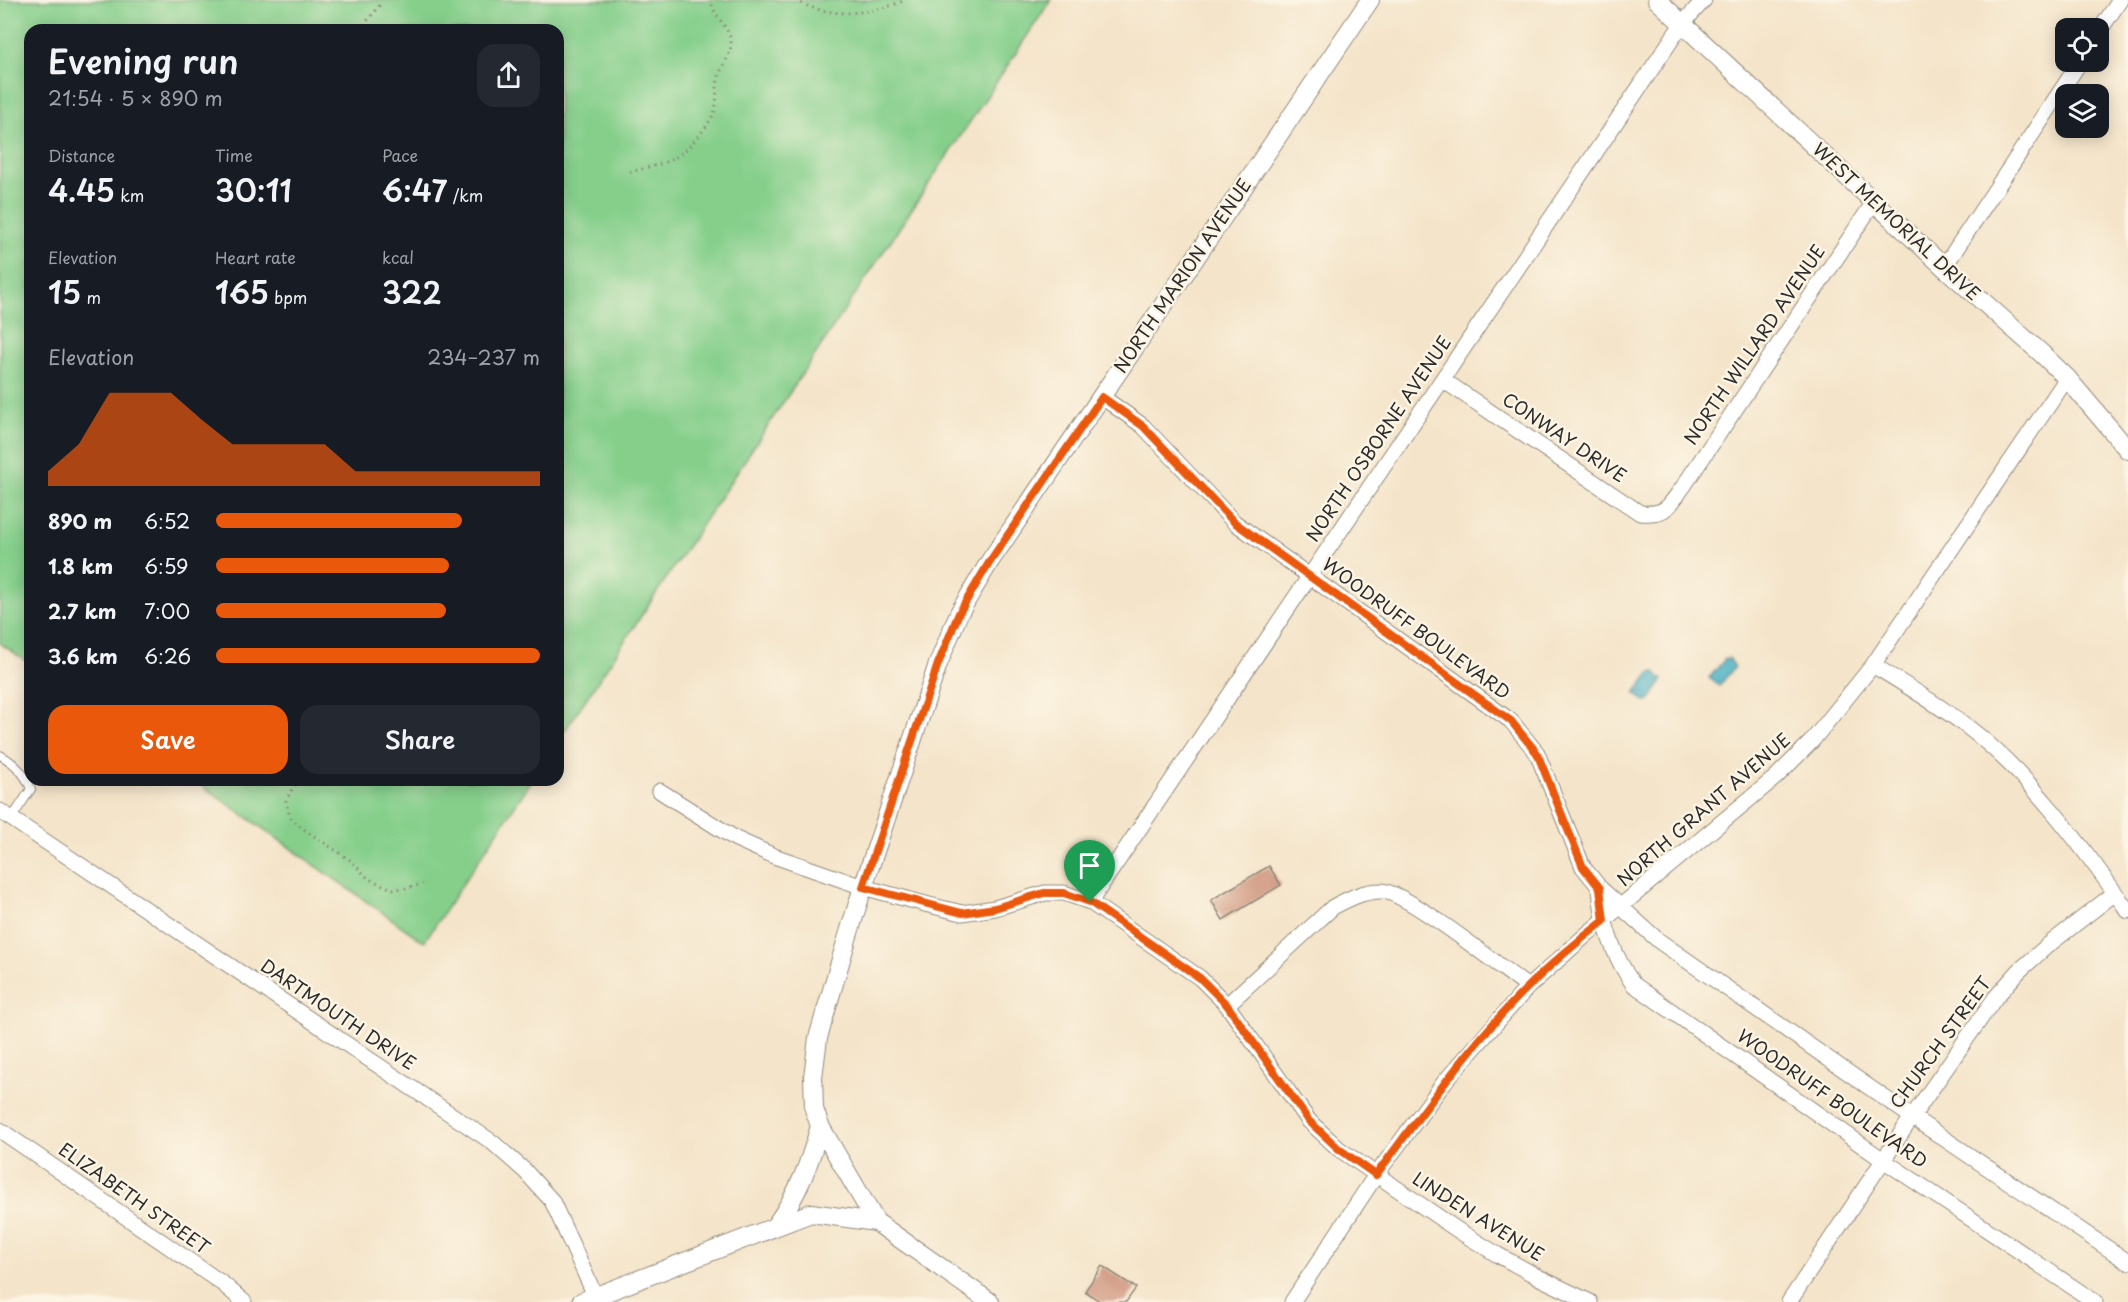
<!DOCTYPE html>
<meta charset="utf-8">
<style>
body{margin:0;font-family:"Playpen Sans",sans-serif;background:#242831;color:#f1f3f6;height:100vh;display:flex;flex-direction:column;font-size:22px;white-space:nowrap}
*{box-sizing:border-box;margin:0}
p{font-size:20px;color:#9ea1a6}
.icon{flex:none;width:33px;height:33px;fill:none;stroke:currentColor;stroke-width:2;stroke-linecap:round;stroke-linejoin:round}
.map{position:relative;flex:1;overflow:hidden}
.drawer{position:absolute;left:24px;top:24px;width:540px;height:762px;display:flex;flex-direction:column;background:#171b24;border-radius:18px;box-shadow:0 3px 15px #0003}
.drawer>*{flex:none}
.fabs{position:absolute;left:2055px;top:18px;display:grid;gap:12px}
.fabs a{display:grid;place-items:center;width:54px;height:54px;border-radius:12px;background:#171b24;box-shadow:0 3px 15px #0003;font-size:30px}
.pin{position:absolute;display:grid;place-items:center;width:51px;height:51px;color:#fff;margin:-62px -26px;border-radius:50% 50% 50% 0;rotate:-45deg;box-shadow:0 0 6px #0007}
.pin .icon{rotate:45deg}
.round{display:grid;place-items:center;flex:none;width:63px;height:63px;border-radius:18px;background:#242831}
.summary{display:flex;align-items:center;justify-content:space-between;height:102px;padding:0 24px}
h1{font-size:33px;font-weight:600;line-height:45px}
.metrics{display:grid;grid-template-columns:repeat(3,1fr);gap:9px;height:102px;padding:6px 24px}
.metrics div{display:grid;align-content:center}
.metrics b{font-size:30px;font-weight:600}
.metrics small{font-size:16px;font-weight:400}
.metrics p{font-size:16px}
.chart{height:168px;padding:12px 24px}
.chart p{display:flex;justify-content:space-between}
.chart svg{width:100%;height:108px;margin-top:6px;fill:#ea580c;opacity:.7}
.primary-button{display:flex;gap:12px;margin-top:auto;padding:12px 24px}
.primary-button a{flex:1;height:69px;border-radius:18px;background:#ea580c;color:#fff;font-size:24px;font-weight:600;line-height:69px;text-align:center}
.primary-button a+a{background:#242831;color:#f1f3f6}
ul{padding:0 24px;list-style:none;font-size:20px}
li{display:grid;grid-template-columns:96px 72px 1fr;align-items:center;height:45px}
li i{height:15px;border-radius:8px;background:#ea580c}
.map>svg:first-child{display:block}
</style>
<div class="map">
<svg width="2128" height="1302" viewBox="0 0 2128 1302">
<rect width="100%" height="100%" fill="#fcf5e5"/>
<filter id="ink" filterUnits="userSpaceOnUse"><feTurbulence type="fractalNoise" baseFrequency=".0167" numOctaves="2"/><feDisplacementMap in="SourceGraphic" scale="12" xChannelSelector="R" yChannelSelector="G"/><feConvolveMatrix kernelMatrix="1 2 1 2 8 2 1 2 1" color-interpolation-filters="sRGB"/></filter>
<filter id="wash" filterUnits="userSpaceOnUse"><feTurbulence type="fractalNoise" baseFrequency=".008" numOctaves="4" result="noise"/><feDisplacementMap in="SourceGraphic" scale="24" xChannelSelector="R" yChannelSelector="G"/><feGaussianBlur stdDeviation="1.35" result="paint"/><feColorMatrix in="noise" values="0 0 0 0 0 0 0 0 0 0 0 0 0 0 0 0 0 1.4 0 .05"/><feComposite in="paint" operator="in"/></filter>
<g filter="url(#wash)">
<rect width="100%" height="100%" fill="#f4e4c9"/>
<path fill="#85cf8b" stroke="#587d5b" stroke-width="1.5" d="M0,0h1051l-493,741v-711h-528v634l-30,-21z
M194,780h338l-108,162z"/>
<path fill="#43aec2" stroke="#376c76" stroke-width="1.5" d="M1729,658l6,9 -16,19 -10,-8 16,-19 2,1z
M1651,672h4l8,8 -15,22h-3l-10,-9z"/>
<g id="blocks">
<path fill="#cf957e" d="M1269,866l12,19 -58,35 -12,-20z
M1102,1266l34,22 -10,14h-25l-16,-11z"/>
</g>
</g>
<g filter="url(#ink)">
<use href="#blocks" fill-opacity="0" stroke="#90887a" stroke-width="1.5"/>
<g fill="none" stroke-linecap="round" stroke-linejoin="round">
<defs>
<path id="service" d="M0,755c15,8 25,18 31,34l-20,30"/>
<path id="minor" d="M2098,33l22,-33
M1944,267l136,-205
M1443,380l197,133c27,2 28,-6 43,-26l191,-285
M1102,397l41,29 91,96 277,199 26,32 46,114 17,21 41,37 18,16 253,176 216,145
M1873,665c31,19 63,38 92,60 64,48 117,121 163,186
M660,791l76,48 38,17 89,31 66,18 33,8 33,-5 50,-15h19l26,9 110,76 27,27 82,116 30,28 120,82 39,24 42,23 50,24
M0,811l492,331 33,29 27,30 46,101
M1600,888c2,35 13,67 33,96l250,176 212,142
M1090,902l592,-878 22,-24
M1227,1005l106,-98c15,-8 30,-16 48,-16 24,-1 122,78 147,96
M0,1130l223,154 21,18
M1292,1302l84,-127 70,-95 82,-93 58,-52 190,-158 35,-35 62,-77 194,-287
M1789,1302l123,-185 83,-119 24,-27 28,-25 68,-53"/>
<path id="tertiary" d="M1657,0l287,267 97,86 26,25 61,72
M776,1225c23,-33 33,-60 44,-99
M581,1302l230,-89 65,9
M990,1302l-114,-80 -56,-96 -6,-17 -1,-32 5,-39 26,-89 19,-62 75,-223 21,-51 31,-52 380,-561"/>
</defs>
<use href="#service" stroke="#90887a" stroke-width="10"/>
<use href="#minor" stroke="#90887a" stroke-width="17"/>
<use href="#tertiary" stroke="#90887a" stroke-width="20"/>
<path stroke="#90887a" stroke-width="3" stroke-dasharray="1.5 4.5" stroke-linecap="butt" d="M796,0c32,20 77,14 110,0
M360,30l22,-28
M630,172c14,-4 32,-7 44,-14 14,-8 34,-31 40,-45 4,-11 1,-25 5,-37 3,-11 13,-22 12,-35 -2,-15 -18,-24 -20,-41
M299,780l-7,9 -6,12 4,16 12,11 48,32 19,19 23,10 14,-1 17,-4"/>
<use href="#service" stroke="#fff" stroke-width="8"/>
<use href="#minor" stroke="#fff" stroke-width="15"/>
<use href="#tertiary" stroke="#fff" stroke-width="18"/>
</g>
</g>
<g fill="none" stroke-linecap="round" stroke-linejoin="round" filter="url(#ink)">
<defs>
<path id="route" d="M1102,397l41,29 91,96 277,199 26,32 46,114 17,21 4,33c-26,20 -52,42 -76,66 -57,56 -104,124 -152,188l-37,-26 -30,-28 -82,-116 -27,-27 -110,-76 -26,-9h-20l-49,15 -33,5 -99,-26 75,-223 21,-51 31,-52z"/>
</defs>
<use href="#route" stroke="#fff" stroke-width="12"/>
<use href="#route" stroke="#ea580c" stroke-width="8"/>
</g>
<g text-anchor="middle" stroke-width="5" stroke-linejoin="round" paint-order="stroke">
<g font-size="18" fill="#2b2b2b" stroke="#fcf5e5">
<text transform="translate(1896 222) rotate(43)" y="6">WEST MEMORIAL DRIVE</text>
<text transform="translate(1183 276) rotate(-56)" y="6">NORTH MARION AVENUE</text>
<text transform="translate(1755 345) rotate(-56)" y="6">NORTH WILLARD AVENUE</text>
<text transform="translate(1564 438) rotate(34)" y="6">CONWAY DRIVE</text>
<text transform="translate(1379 439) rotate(-56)" y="6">NORTH OSBORNE AVENUE</text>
<text transform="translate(1416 629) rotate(36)" y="6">WOODRUFF BOULEVARD</text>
<text transform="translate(1704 810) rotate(-41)" y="6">NORTH GRANT AVENUE</text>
<text transform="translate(338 1015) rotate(34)" y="6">DARTMOUTH DRIVE</text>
<text transform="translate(1941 1043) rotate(-54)" y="6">CHURCH STREET</text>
<text transform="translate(1832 1099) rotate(35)" y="6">WOODRUFF BOULEVARD</text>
<text transform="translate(134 1199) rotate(35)" y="6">ELIZABETH STREET</text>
<text transform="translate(1478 1217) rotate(32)" y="6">LINDEN AVENUE</text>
</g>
</g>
</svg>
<div class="fabs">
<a><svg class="icon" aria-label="locate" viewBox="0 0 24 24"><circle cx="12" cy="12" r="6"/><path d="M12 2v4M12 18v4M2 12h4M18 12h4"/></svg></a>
<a><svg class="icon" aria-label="layers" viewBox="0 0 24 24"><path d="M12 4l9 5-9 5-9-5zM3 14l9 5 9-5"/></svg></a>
</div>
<div class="pin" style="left:1090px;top:902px;background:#1e9e55"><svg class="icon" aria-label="arrive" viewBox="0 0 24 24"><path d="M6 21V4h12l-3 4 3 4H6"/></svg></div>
<section class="drawer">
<div class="summary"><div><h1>Evening run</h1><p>21:54 · 5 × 890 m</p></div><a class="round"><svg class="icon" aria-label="share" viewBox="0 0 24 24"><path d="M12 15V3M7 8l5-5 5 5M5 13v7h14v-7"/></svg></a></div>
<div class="metrics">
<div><p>Distance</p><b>4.45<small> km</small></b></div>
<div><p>Time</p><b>30:11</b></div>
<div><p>Pace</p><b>6:47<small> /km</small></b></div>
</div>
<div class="metrics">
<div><p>Elevation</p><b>15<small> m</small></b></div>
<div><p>Heart rate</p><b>165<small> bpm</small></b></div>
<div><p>kcal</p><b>322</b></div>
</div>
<div class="chart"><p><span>Elevation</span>234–237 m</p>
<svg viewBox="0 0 160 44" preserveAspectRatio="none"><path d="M0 44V38L10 27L20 6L30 6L40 6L50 17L60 27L70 27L80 27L90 27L100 38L110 38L120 38L130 38L140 38L150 38L160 38V44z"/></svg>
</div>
<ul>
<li><b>890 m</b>6:52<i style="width:76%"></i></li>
<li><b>1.8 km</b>6:59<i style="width:72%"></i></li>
<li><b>2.7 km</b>7:00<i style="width:71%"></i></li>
<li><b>3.6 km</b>6:26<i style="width:100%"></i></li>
</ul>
<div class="primary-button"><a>Save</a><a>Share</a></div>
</section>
</div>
